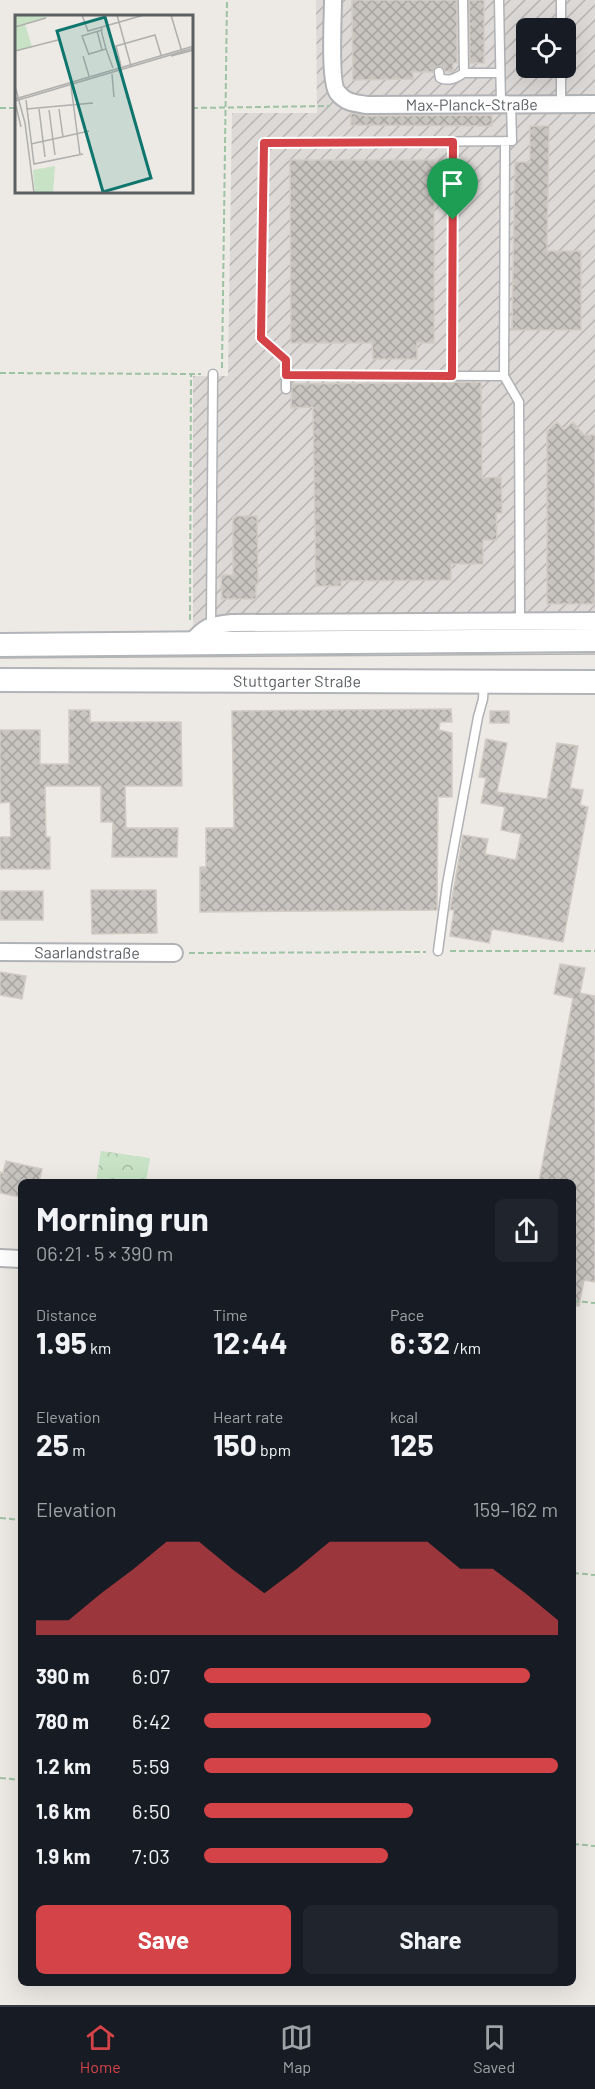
<!DOCTYPE html>
<meta charset="utf-8">
<style>
body{margin:0;font-family:Barlow,sans-serif;background:#20242c;color:#f1f3f6;height:100vh;display:flex;flex-direction:column;font-size:22px;white-space:nowrap}
*{box-sizing:border-box;margin:0}
p{font-size:20px;color:#9ea1a6}
.icon{flex:none;width:33px;height:33px;fill:none;stroke:currentColor;stroke-width:2;stroke-linecap:round;stroke-linejoin:round}
.map{position:relative;flex:1;overflow:hidden}
.drawer{position:absolute;left:18px;top:1179px;width:558px;height:807px;display:flex;flex-direction:column;background:#171b24;border-radius:9px;box-shadow:0 6px 24px #0002}
.drawer>*{flex:none}
.tools{position:absolute;left:516px;top:18px;display:grid;gap:12px}
.tools a{display:grid;place-items:center;width:60px;height:60px;border-radius:9px;background:#171b24;box-shadow:0 6px 24px #0002;font-size:30px}
.pin{position:absolute;display:grid;place-items:center;width:51px;height:51px;color:#fff;margin:-62px -26px;border-radius:50% 50% 50% 0;rotate:-45deg;box-shadow:0 0 6px #0007}
.pin .icon{rotate:45deg}
.round{display:grid;place-items:center;flex:none;width:63px;height:63px;border-radius:9px;background:#20242c}
.summary{display:flex;align-items:center;justify-content:space-between;height:102px;padding:0 18px}
h1{font-size:33px;font-weight:700;line-height:45px}
.stats{display:grid;grid-template-columns:repeat(3,1fr);gap:9px;height:102px;padding:6px 18px}
.stats div{display:grid;align-content:center}
.stats b{font-size:30px;font-weight:700}
.stats small{font-size:16px;font-weight:400}
.stats p{font-size:16px}
.chart{height:168px;padding:12px 18px}
.chart p{display:flex;justify-content:space-between}
.chart svg{width:100%;height:108px;margin-top:6px;fill:#d44347;opacity:.7}
.cta{display:flex;gap:12px;margin-top:auto;padding:12px 18px}
.cta a{flex:1;height:69px;border-radius:9px;background:#d44347;color:#fff;font-size:24px;font-weight:700;line-height:69px;text-align:center}
.cta a+a{background:#20242c;color:#f1f3f6}
ul{padding:0 18px;list-style:none;font-size:20px}
li{display:grid;grid-template-columns:96px 72px 1fr;align-items:center;height:45px}
li i{height:15px;border-radius:8px;background:#d44347}
.tabs{display:flex;justify-content:space-around;align-items:center;height:84px;border-top:2px solid #363941;background:#171b24;font-size:16px;color:#9ea1a6}
.tabs a{display:grid;justify-items:center;gap:3px}
.tabs .on{color:#d44347}
.map>svg:first-child{display:block}
</style>
<div class="map">
<svg width="595" height="2005" viewBox="0 0 595 2005">
<defs>
<pattern id="industrial-furrows" width="10" height="10" patternUnits="userSpaceOnUse" patternTransform="scale(1.5)"><rect width="10" height="10" fill="#dcd9d7"/><path d="M-1 1l2-2M0 10L10 0M9 11l2-2" fill="none" stroke="#b6b3b2"/></pattern>
<pattern id="forest-crowns" width="20" height="18" patternUnits="userSpaceOnUse" patternTransform="scale(1.5)"><rect width="20" height="18" fill="#c7e2c4"/><path d="M2 6a3 3 0 1 1 6 0M12 15a3 3 0 1 1 6 0" fill="none" stroke="#a5bba3"/></pattern>
<pattern id="building-cross-hatch" width="8" height="8" patternUnits="userSpaceOnUse" patternTransform="scale(1.5)"><rect width="8" height="8" fill="#c8c5c1"/><path d="M0 0l8 8M0 8l8-8" fill="none" stroke="#a6a3a0"/></pattern>
</defs>
<rect width="100%" height="100%" fill="#edeae5"/>
<path fill="url(#industrial-furrows)" fill-rule="evenodd" d="M316,0h279v619l-402,8v-251h35l4,-263h85zM526,28h40v40h-40z"/>
<path fill="url(#forest-crowns)" d="M101,1151l49,7 -4,24h-50z"/>
<path fill="url(#building-cross-hatch)" stroke="#d1cbc4" stroke-width="1.5" d="M352,0h105v63h-4v9h-7l-3,-4 -4,-2 -4,2 -2,4h-20v7l-60,1z
M469,0h15v63h-14z
M351,113l16,3 125,-1v11l-141,-1z
M530,126h19l-2,125h34v79h-69l3,-168h15z
M290,160h144v183h-17v16h-44l-1,-16h-81z
M481,382l1,96 19,-1 1,36h-6l1,27h-14v24h-32v16l-110,1v5h-25l-3,-179 -22,1 1,-24z
M557,422l7,8 9,-8 11,13h11v169h-48v-173z
M233,516h24l1,68h-2v15h-34l-1,-24h12z
M451,709l1,13h-12l-1,8 13,3v64h-14l-1,113 -237,2v-45h6v-39h28l-2,-117z
M69,710h21v12h91l1,64h-57l1,42h52l-1,29h-65l1,-35h-12v-36h-56l1,51h4v32h-50v-32h11l-1,-35 -10,1v-73h40v34h29z
M490,711h19v12h-19z
M486,739l21,4 -10,49 50,7 10,-56 21,3 -8,42 13,2 -3,15 8,2 -25,135 -71,-13 -3,14 -39,-7 4,-26h-4l13,-75 25,4 -3,15 31,6 5,-26 -20,-4 4,-23 -24,-4 5,-25 -7,-1z
M91,890h65l1,43 -65,1z
M0,891h43v29h-43z
M560,964l25,4 -5,25 15,3v286l-11,-2 -5,26h-6v-124h-34l34,-184 -19,-4z
M0,972l26,4 -4,23 -22,-4z
M6,1161l36,8 -3,13h-18v15l-21,-4v-21l3,1z"/>
<g fill="none" stroke-linecap="round" stroke-linejoin="round">
<defs>
<path id="service" d="M463,0l1,73h36
M499,0l2,104
M561,28v-28
M439,72l1,6c9,4 16,0 24,-5
M561,104v-36
M286,375l218,1 1,-235
M452,376l1,-234
M504,376l15,26 1,220
M286,389v-29l-25,-22 3,-195 248,-2 -1,-37
M211,624l2,-250
M438,951l9,-67 31,-167 5,-18 1,-16"/>
<g id="minor">
<path id="s1" d="M333,0c0,16 -4,84 5,93 8,10 17,10 29,12l228,-1"/>
<path d="M190,644c15,-18 20,-19 42,-21l363,-2"/>
<path id="s2" d="M0,952l174,1"/>
<path d="M0,1258l21,1"/>
</g>
<g id="secondary">
<path d="M0,645l595,-5"/>
<path id="s3" d="M0,680l595,2"/>
</g>
</defs>
<use href="#service" stroke="#b0b2b5" stroke-width="11"/>
<use href="#minor" stroke="#b0b2b5" stroke-width="20"/>
<use href="#secondary" stroke="#b1b4b8" stroke-width="26"/>
<path stroke="#9ec2a4" stroke-width="2" stroke-dasharray="6 3" stroke-linecap="butt" d="M0,108h16
M192,108l138,-2
M222,368l5,-368
M0,373l201,1
M190,620l1,-246
M450,951h145
M189,953l237,-1
M573,1301l22,2
M0,1518l21,2
M573,1573l22,2
M0,1778l21,2
M573,1844l22,2"/>
<use href="#service" stroke="#fff" stroke-width="8"/>
<use href="#minor" stroke="#fff" stroke-width="16"/>
<use href="#secondary" stroke="#fff" stroke-width="22"/>
<path stroke="#b2b3b3" stroke-width="1.5" d="M0,658l595,-4"/>
</g>
<g fill="none" stroke-linecap="round" stroke-linejoin="round">
<defs>
<path id="route" d="M453,142l-1,234 -166,-1v-15l-25,-22 3,-195z"/>
</defs>
<use href="#route" stroke="#fff" stroke-width="12"/>
<use href="#route" stroke="#d44347" stroke-width="8"/>
</g>
<g text-anchor="middle" stroke-width="5" stroke-linejoin="round" paint-order="stroke">
<g font-size="16" fill="#5c6063" stroke="#fff">
<text dy="6" stroke="none"><textPath href="#s1" startOffset="231">Max-Planck-Straße</textPath></text>
<text dy="6" stroke="none"><textPath href="#s3" startOffset="297">Stuttgarter Straße</textPath></text>
<text dy="6" stroke="none"><textPath href="#s2" startOffset="87">Saarlandstraße</textPath></text>
</g>
</g>
<g transform="translate(15 15)">
<rect width="178" height="178" fill="#edeae5"/>
<path d="M0,0l33,2 -23,7 7,23 -17,4zM40,151l-2,27h-18l-2,-23z" fill="#c7e2c4"/>
<path fill="none" stroke="#afafad" stroke-width="1.5" d="M67,0l6,16 56,-16M102,0l14,51M156,0l11,37M0,12l31,-9M82,16l5,19M91,34l7,19M0,36l43,-11M74,39l17,-5 -5,-19M74,40l-7,-19 20,-6 -1,-3M68,41l6,20M156,41l23,-6M106,51l-5,-20 39,-11 6,20M97,59l2,23M0,71l10,37 9,70M56,71l9,69M0,84l179,-53M11,85l8,64 49,-10M0,86l179,-53M1,91l5,21M11,94l67,-6M24,94l6,48M44,94l4,28M34,95l6,45M16,129l58,-13"/>
<path fill="#0f766e" fill-opacity="0.15" stroke="#0f766e" stroke-width="3" d="M90,2l46,161 -48,14 -46,-161z"/>
<rect width="178" height="178" fill="none" stroke="#5c6063" stroke-width="3"/>
</g>
</svg>
<div class="tools">
<a><svg class="icon" aria-label="locate" viewBox="0 0 24 24"><circle cx="12" cy="12" r="6"/><path d="M12 2v4M12 18v4M2 12h4M18 12h4"/></svg></a>
</div>
<div class="pin" style="left:453px;top:220px;background:#1e9e55"><svg class="icon" aria-label="arrive" viewBox="0 0 24 24"><path d="M6 21V4h12l-3 4 3 4H6"/></svg></div>
<section class="drawer">
<div class="summary"><div><h1>Morning run</h1><p>06:21 · 5 × 390 m</p></div><a class="round"><svg class="icon" aria-label="share" viewBox="0 0 24 24"><path d="M12 15V3M7 8l5-5 5 5M5 13v7h14v-7"/></svg></a></div>
<div class="stats">
<div><p>Distance</p><b>1.95<small> km</small></b></div>
<div><p>Time</p><b>12:44</b></div>
<div><p>Pace</p><b>6:32<small> /km</small></b></div>
</div>
<div class="stats">
<div><p>Elevation</p><b>25<small> m</small></b></div>
<div><p>Heart rate</p><b>150<small> bpm</small></b></div>
<div><p>kcal</p><b>125</b></div>
</div>
<div class="chart"><p><span>Elevation</span>159–162 m</p>
<svg viewBox="0 0 160 44" preserveAspectRatio="none"><path d="M0 44V38L10 38L20 27L30 17L40 6L50 6L60 17L70 27L80 17L90 6L100 6L110 6L120 6L130 17L140 17L150 27L160 38V44z"/></svg>
</div>
<ul>
<li><b>390 m</b>6:07<i style="width:92%"></i></li>
<li><b>780 m</b>6:42<i style="width:64%"></i></li>
<li><b>1.2 km</b>5:59<i style="width:100%"></i></li>
<li><b>1.6 km</b>6:50<i style="width:59%"></i></li>
<li><b>1.9 km</b>7:03<i style="width:52%"></i></li>
</ul>
<div class="cta"><a>Save</a><a>Share</a></div>
</section>
</div>
<nav class="tabs">
<a class="on"><svg class="icon" aria-label="home" viewBox="0 0 24 24"><path d="M3 11l9-7 9 7M6 9v11h12V9"/></svg>Home</a>
<a><svg class="icon" aria-label="map" viewBox="0 0 24 24"><path d="M3 6l6-2 6 2 6-2v14l-6 2-6-2-6 2zM9 4v14M15 6v14"/></svg>Map</a>
<a><svg class="icon" aria-label="saved" viewBox="0 0 24 24"><path d="M7 4h10v16l-5-4-5 4z"/></svg>Saved</a>
</nav>
